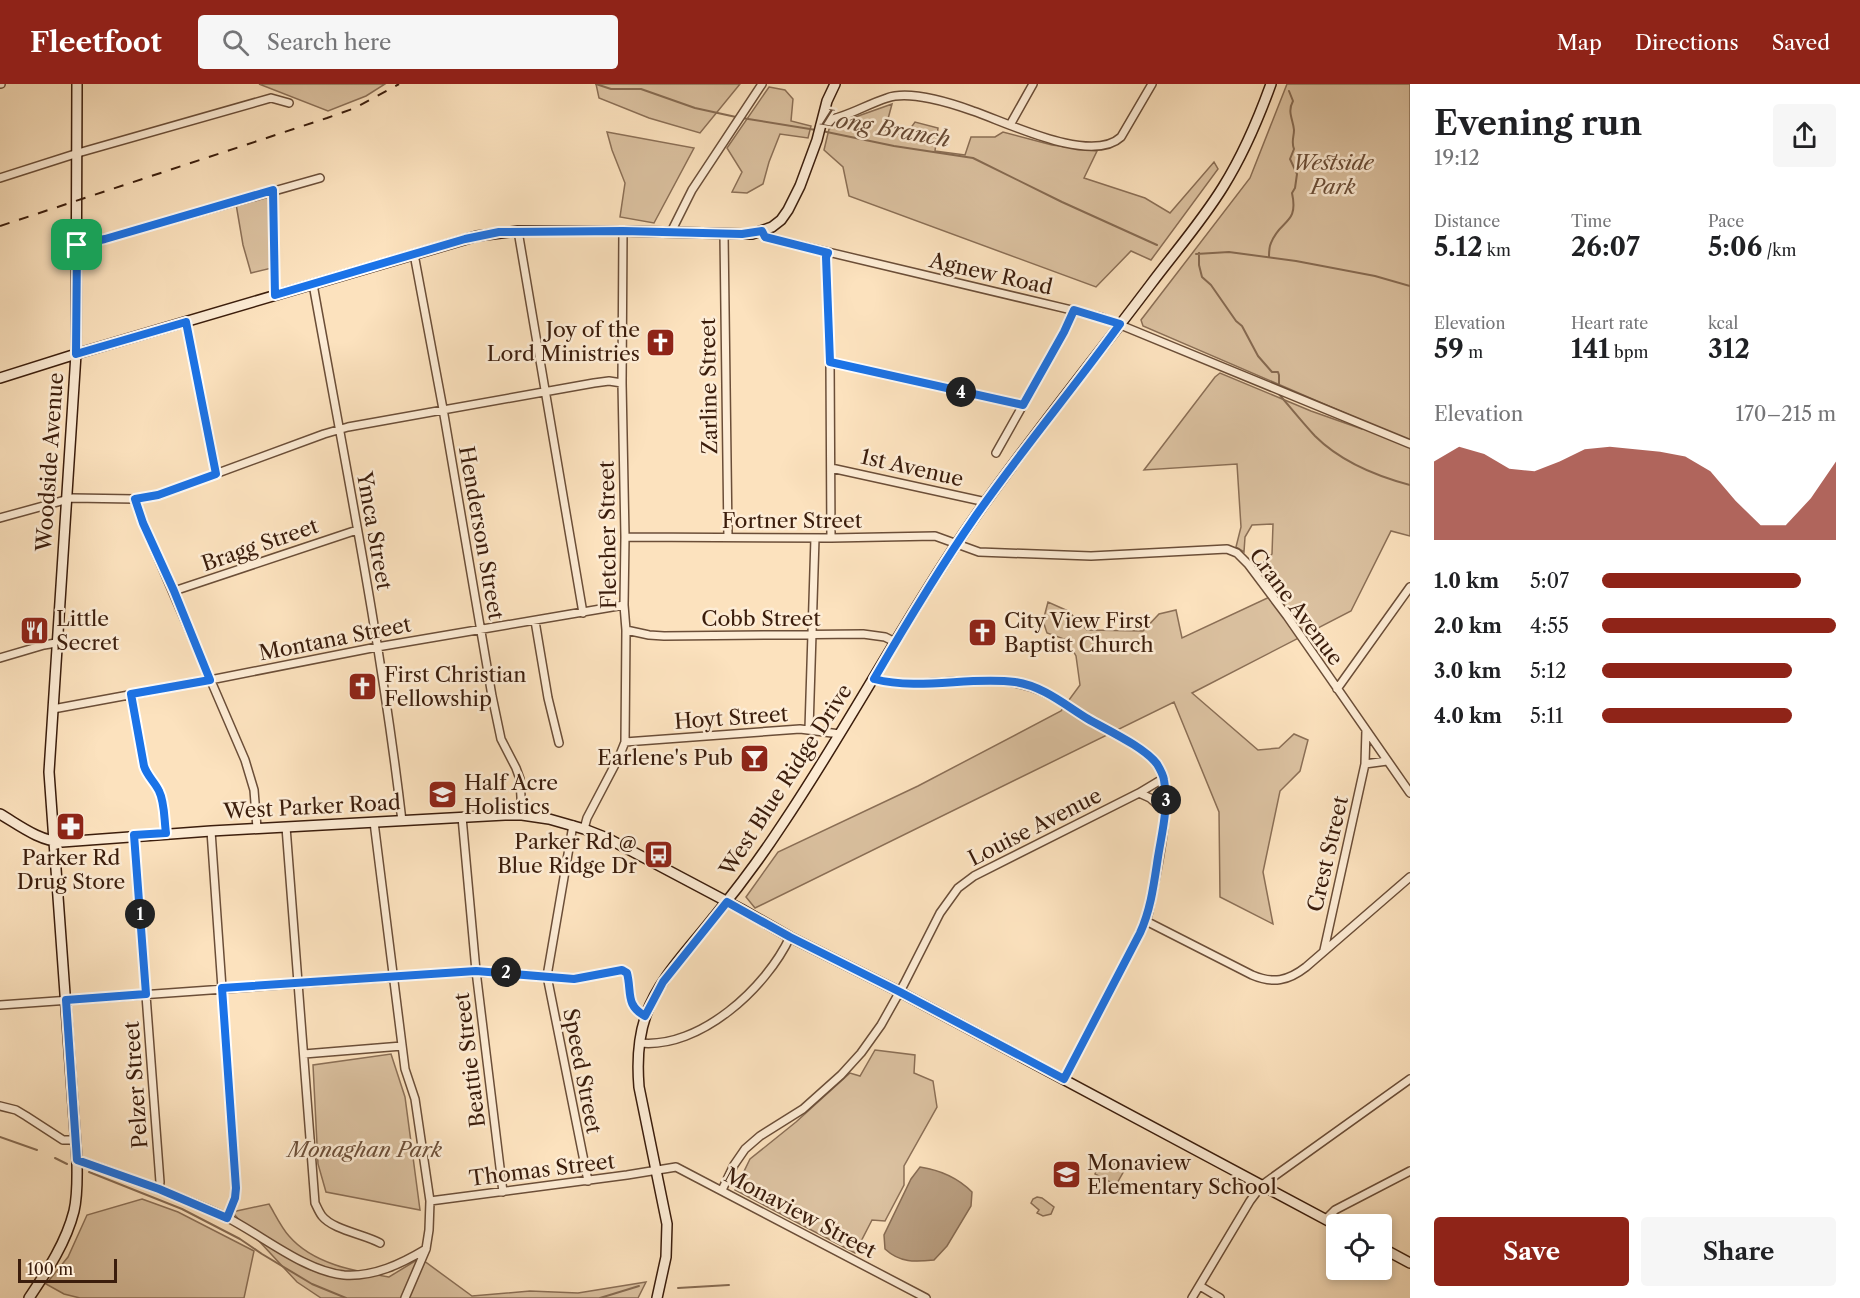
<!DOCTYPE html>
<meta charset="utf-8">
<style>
body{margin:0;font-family:"Libre Caslon Text",serif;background:#f6f6f6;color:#202124;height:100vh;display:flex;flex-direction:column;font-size:22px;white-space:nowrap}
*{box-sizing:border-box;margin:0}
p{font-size:20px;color:#757577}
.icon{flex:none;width:33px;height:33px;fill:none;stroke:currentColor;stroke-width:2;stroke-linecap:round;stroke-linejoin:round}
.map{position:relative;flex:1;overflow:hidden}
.side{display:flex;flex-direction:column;background:#fff;width:450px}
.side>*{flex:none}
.tools{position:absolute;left:1326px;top:1130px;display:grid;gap:12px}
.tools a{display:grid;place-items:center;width:66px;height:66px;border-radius:6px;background:#fff;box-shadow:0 3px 9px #0003;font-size:30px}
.scale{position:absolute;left:18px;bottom:15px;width:99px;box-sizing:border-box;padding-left:6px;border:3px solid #3b1d0c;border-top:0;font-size:16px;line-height:21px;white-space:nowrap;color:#3b1d0c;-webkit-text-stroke:4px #fdecd5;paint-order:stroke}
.pin{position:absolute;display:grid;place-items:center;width:51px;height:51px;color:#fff;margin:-26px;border-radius:12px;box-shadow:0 3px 9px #0006}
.km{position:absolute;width:30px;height:30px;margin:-15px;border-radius:50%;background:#222;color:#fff;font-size:16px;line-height:30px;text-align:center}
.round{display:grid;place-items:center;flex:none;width:63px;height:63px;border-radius:6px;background:#f6f6f6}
.summary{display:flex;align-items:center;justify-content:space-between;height:102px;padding:0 24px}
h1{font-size:33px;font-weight:700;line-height:45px}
.figures{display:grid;grid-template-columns:repeat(3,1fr);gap:9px;height:102px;padding:6px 24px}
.figures div{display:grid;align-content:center}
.figures b{font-size:26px;font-weight:700}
.figures small{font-size:16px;font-weight:400}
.figures p{font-size:16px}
.chart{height:168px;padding:12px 24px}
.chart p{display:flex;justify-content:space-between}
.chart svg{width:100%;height:108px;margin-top:6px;fill:#8f2418;opacity:.7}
.primary-button{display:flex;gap:12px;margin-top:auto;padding:12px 24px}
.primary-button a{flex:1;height:69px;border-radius:6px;background:#8f2418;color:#fff;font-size:24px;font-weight:700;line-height:69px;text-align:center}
.primary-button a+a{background:#f6f6f6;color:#202124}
ul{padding:0 24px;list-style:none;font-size:20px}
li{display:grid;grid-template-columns:96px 72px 1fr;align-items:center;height:45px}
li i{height:15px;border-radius:8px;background:#8f2418}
header{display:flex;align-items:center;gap:36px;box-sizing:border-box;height:84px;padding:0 30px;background:#8f2418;color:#fff}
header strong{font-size:28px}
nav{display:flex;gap:33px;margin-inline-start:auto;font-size:21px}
.search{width:420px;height:54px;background:#f6f6f6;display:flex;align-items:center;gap:15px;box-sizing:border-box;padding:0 21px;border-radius:6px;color:#757577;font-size:22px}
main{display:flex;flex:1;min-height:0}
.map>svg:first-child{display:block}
</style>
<header>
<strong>Fleetfoot</strong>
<div class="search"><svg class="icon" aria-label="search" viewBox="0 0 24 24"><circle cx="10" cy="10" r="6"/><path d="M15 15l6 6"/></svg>Search here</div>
<nav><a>Map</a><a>Directions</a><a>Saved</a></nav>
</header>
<main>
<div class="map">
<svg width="1410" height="1214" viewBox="0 0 1410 1214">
<rect width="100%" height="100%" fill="#fce2be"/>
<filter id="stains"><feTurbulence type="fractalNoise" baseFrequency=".00333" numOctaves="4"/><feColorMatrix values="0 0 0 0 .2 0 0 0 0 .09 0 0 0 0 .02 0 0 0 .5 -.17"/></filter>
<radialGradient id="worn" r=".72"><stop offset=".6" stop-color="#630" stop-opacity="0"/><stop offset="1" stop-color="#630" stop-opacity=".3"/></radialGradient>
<path fill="#dbc1a0" stroke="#8b6f56" stroke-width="1.5" d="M259,0h126l-19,12 -38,15z
M596,0h144l-40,49 -51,-15 -50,-20z
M1287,0h123v452l-19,-5 -40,80 -159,82 66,57 21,-2 15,-14 14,6 -8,31 -20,20 -17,81 10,52 -53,-27 -1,-85 -45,-110 -419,206 -9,-11 32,-45 140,-66 143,-75 19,-26 -4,-29 -9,-16 -20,-7 -4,-12 5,-19 20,9 19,19 56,1 16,-17 17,-4 6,28 96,-45 -19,-26 13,-13 1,-30 -21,1 -7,12 -1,15 -8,-5 5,-20 -4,-63 -93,6 71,-93 5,-4 91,38 51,18 4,-7 -223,-96 -2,-6 109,-142z
M769,3l16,3 8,9 -2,22 20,5 -3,12 -28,-4 -11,28 -6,22 -16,9 -15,-1 10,-20 -15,-24z
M892,20l-7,26 20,6 10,-14 23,6 -3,23 30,4 6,-18h24l8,-5 49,13 45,6 -13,27 61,20 25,15 44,-51 4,7 -67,91 -20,-9 -35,36 -247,-91 -6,-29 -19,-17 5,-21 15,-8z
M607,48l87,16 -40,75 -34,-6 5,-34 -13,-33z
M269,110l3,74 -21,5 -8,-28 -7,-41z
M875,966l40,5 -1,18 19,8 4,26 -33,59v19l-19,36 -13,-1 -17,33 -120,-63 15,-31 46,-37 54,-49 10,3z
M391,970l14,43 15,113 -94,-18 -8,-28 -5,-99z
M1103,1074l22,11 -9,16 -21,-11z
M1037,1113l5,1 12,9 -3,7 -8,2 -6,-3 2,-3 -8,-7 2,-4z
M142,1115l36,13 76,39 -10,47h-164l-16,-4 -18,-10 22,-27 19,-42z
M269,1120c6,10 12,23 20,32 24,28 65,35 100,41l31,-19 52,38 58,-5 48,2 68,-11 -8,16h-317l-24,-16 -65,-70z"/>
<path fill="#ba9f81" stroke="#876b52" stroke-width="1.5" d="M920,1083c20,3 38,11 52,25l-1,14 -24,40 -13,14c-19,2 -34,3 -49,-11l-1,-14 27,-56z"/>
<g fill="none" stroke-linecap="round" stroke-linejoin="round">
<path stroke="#876b52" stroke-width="2" d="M596,0l15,5h30l54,19 41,9
M742,34l74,12
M822,47l72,15 79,12 89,44 95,43
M1199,169v12l3,12 9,8 25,36 6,5 16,30 14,16h6l1,3v10
M1196,170l33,-2 67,9 79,15 35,10
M1269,173c0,-4 0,-10 2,-14 9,-24 28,-18 21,-50l3,-5 2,-14 -7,-15 4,-10c-3,-7 0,-12 0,-19 -1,-11 -7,-18 -1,-29l-4,-10
M1278,309c12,14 24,29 37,43 25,25 61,40 95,49
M0,1053l37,13
M55,1074l12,6
M89,1088l93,37 58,30 22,15 50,30 34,14
M678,1204l51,-3
M600,1214l39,-12"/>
<defs>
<path id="street" d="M0,0h1
M823,37c23,-3 42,-16 64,-23 22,-8 64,5 86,13 33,11 118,54 148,26l31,-53
M1010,41l23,-41
M0,94l78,-25 193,-55 18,5
M273,107l2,104
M518,147l65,382
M762,147l3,6 336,80 309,127
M671,148l21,-42 70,-106
M724,150l4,303
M77,161l28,-6 215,-61
M828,169l-2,4 4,105 1,176
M414,170l29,155 49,287 9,43 15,29 4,11 2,36
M313,200c32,179 68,357 89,537
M186,238l30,152
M830,278l193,43
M996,369l68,-121 10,-21
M831,384l155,34
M135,415l8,24 102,237 9,30 3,38
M0,434l72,-20 63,1 23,-4 166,-61 24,-7 246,-44 15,-2 13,2
M625,453l206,1 104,-2 44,16 112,4 136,-7 10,4 11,11 39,52 123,177
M174,507l183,-61
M535,537l13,77 11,45
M626,546l23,5 15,1 199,-2 22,3 10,5
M0,574l44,-13 12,-2
M874,595c41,11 86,-2 127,2 37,3 57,19 87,38 19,11 55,28 68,44 22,27 -1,114 -7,148l-3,10 -82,158
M1337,605l73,-102
M131,610l13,73c4,9 11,15 15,24 6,12 5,29 7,42
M53,625l157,-29 167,-33 247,-42
M809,645l6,-191
M625,658l175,-13 40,5
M1365,680l22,-3
M1139,709l25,-15
M462,733l14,154 27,221
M374,738l31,247 10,30 15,102 -1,29 -3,19 -21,49
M573,741l-26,151 41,205
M286,743l29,376c2,4 4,9 7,13 11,14 42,18 58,27
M584,745l3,-11 32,-61 6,-15 1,-112 -2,-25 1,-68 -3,-154 1,-152
M211,747l25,357 -1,10 -8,20
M134,751l26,347 -1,7
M1146,837l106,54c21,9 36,6 54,-8l104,-90
M1324,866l41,-186 1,-34
M0,921l462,-33 50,1 62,6 48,-9 5,3c5,19 -2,32 18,43
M640,959c60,6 126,-55 150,-106
M304,970l98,-8
M0,1022l16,4 10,6 37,24h13
M77,1076c22,6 43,15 65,23 28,11 57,21 84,34 36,18 78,54 118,58 30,2 57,-11 82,-26
M722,1106l12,-25 11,-16 15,-13 43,-27 38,-34 20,-22 20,-28 23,-41 36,-71 18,-25 16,-12 165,-83 11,5 16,14
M430,1117l197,-26 49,-8 250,131
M1326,1135l9,-9 75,-39
M1200,1202l20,12
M1192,1214l58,-97 12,-16 148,-106"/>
<path id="secondary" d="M0,294l76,-24 401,-118 41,-5h105l119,3h10l20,-7 9,-7 7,-10 12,-24 17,-46 10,-39 8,-17
M0,730c19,11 39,27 62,28l149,-11 294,-16h17l27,4 35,10 23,9 134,71 49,28 110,55 436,233
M1382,1164l28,15
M29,1214c18,-27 37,-55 45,-87 4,-17 3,-34 3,-51l-28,-388 27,-418 1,-270
M657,1214l9,-41 1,-33 -28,-137c-2,-24 -1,-49 7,-72 13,-37 44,-67 68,-98 24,-29 47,-60 68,-92 68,-101 125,-211 195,-311 55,-78 116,-153 174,-230 24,-32 51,-63 72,-97 20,-32 35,-67 48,-103"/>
</defs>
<use href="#street" stroke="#6b4e38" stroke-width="10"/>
<use href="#secondary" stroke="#3b1d0c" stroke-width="12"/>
<use href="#street" stroke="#fdecd5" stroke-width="7"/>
<use href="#secondary" stroke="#fdecd5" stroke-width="9"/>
<path stroke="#3b1d0c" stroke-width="2" stroke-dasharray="10 10" stroke-linecap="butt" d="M0,142l327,-108 28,-10 44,-24"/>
</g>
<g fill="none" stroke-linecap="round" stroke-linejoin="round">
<defs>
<path id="route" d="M273,106l2,105 190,-56 34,-7 124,-1 119,3 20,-3 3,6 63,16 -2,4 4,105 193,43 41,-73 10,-22 46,14c-47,65 -99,127 -145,193 -36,52 -69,107 -101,162 46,12 95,-3 141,3 28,4 50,23 73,37 19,11 56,28 69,45 3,5 6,10 7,16 5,26 -2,52 -6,77 -4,26 -7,52 -18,76l-76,146 -164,-87 -110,-55 -63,-35 -64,80 -18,34c-20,-11 -13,-24 -18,-43l-5,-3 -48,9 -98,-8 -254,17 14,200 -1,10 -8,20 -68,-29 -82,-29 -11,-160 80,-6 -12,-159 32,-2c-2,-13 -1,-30 -7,-42 -4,-9 -12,-15 -15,-25l-13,-72 79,-14 -36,-89 -31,-68 -8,-24 23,-4 58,-21 -30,-152 -110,32 1,-109 28,-6z"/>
</defs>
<use href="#route" stroke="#fff" stroke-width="12"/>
<use href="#route" stroke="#1a73e8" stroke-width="8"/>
</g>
<defs>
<symbol id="church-square" viewBox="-11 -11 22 22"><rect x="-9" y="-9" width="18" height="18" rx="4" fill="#8f2418" stroke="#fdecd5"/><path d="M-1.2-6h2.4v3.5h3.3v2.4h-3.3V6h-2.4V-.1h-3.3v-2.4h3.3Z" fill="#fff"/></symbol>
<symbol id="restaurant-square" viewBox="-11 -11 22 22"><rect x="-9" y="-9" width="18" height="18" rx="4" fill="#8f2418" stroke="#fdecd5"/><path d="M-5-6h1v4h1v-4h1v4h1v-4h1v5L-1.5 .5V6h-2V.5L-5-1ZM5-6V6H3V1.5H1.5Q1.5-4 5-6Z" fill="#fff"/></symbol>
<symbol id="bar-square" viewBox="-11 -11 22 22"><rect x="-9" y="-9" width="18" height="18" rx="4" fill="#8f2418" stroke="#fdecd5"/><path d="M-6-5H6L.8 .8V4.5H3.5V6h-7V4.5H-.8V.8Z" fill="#fff"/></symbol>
<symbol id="school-square" viewBox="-11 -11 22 22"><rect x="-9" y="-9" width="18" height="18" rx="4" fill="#8f2418" stroke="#fdecd5"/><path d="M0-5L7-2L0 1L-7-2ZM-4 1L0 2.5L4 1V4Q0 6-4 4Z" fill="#fff"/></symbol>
<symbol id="pharmacy-square" viewBox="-11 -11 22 22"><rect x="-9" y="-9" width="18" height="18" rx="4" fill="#8f2418" stroke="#fdecd5"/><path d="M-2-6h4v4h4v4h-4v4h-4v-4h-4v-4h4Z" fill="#fff"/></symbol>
<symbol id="bus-square" viewBox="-11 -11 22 22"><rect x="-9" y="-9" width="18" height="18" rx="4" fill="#8f2418" stroke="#fdecd5"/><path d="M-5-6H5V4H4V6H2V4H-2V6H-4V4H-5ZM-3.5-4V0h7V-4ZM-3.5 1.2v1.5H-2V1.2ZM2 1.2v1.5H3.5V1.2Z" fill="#fff"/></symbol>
</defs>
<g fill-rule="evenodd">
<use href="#church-square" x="644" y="242" width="33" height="33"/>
<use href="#restaurant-square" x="18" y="530" width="33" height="33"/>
<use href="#church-square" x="966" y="532" width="33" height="33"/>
<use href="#church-square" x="346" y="586" width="33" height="33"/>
<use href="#bar-square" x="738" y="658" width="33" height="33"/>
<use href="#school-square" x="426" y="694" width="33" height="33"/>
<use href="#pharmacy-square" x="54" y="726" width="33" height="33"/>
<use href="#bus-square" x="642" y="754" width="33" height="33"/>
<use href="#school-square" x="1050" y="1074" width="33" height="33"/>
</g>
<g text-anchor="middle" stroke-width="5" stroke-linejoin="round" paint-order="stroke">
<g font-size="21" font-style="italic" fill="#6b4e38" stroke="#fdecd5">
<text x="1333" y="86">Westside<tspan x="1333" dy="24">Park</tspan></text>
<text x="365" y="1073">Monaghan Park</text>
</g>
<g font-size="21" fill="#3b1d0c" stroke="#fdecd5">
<text transform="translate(991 190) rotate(13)" y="7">Agnew Road</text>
<text transform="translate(709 302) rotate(-91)" y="7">Zarline Street</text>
<text transform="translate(50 378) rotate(-86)" y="7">Woodside Avenue</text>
<text transform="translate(912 384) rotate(13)" y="7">1st Avenue</text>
<text x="792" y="444">Fortner Street</text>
<text transform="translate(374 447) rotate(80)" y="7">Ymca Street</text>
<text transform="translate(481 449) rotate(80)" y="7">Henderson Street</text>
<text transform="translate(608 451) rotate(-91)" y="7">Fletcher Street</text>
<text transform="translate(260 461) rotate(-19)" y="7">Bragg Street</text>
<text transform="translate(1296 523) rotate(53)" y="7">Crane Avenue</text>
<text x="761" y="542">Cobb Street</text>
<text transform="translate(335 555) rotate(-11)" y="7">Montana Street</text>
<text transform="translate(731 634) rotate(-4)" y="7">Hoyt Street</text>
<text transform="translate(786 696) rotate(-57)" y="7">West Blue Ridge Drive</text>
<text transform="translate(312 723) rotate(-3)" y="7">West Parker Road</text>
<text transform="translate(1035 743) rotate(-27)" y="7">Louise Avenue</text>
<text transform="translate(1328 770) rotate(-77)" y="7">Crest Street</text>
<text transform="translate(470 976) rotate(-97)" y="7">Beattie Street</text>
<text transform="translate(582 987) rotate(79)" y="7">Speed Street</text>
<text transform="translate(136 1001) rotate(-94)" y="7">Pelzer Street</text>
<text transform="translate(542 1086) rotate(-7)" y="7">Thomas Street</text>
<text transform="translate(800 1129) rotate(28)" y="7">Monaview Street</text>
</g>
<g font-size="21" fill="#3b1d0c" stroke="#fdecd5" text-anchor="start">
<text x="640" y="253" text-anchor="end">Joy of the<tspan x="640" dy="24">Lord Ministries</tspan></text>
<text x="56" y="542">Little<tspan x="56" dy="24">Secret</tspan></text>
<text x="1004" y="544">City View First<tspan x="1004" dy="24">Baptist Church</tspan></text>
<text x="384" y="598">First Christian<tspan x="384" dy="24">Fellowship</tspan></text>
<text x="733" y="681" text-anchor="end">Earlene's Pub</text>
<text x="464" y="706">Half Acre<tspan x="464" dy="24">Holistics</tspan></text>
<text x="637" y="765" text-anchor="end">Parker Rd @<tspan x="637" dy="24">Blue Ridge Dr</tspan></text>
<text x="71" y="781" text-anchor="middle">Parker Rd<tspan x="71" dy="24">Drug Store</tspan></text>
<text x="1087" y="1086">Monaview<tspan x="1087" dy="24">Elementary School</tspan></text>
</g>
<g font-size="22" font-style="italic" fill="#674a35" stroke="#fdecd5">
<text transform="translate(886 44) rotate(10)" y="8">Long Branch</text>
</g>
</g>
<rect width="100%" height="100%" filter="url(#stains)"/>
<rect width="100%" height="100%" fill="url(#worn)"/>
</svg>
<div class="tools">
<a><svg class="icon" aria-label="locate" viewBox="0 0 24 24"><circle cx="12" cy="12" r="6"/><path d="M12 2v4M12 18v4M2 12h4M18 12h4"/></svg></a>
</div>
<div class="scale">100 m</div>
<div class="pin" style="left:77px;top:161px;background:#1e9e55"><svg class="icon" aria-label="arrive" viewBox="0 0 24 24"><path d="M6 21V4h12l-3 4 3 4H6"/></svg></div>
<b class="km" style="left:140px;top:830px">1</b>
<b class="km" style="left:506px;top:888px">2</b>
<b class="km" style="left:1166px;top:716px">3</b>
<b class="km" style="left:961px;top:308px">4</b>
</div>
<section class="side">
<div class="summary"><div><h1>Evening run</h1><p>19:12</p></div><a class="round"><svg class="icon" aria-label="share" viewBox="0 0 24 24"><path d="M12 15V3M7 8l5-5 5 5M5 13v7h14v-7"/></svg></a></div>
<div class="figures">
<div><p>Distance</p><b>5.12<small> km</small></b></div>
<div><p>Time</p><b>26:07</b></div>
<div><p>Pace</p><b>5:06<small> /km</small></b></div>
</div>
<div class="figures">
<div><p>Elevation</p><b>59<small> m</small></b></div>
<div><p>Heart rate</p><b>141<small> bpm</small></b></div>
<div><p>kcal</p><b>312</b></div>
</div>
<div class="chart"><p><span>Elevation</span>170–215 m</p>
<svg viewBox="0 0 160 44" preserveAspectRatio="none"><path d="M0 44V12L10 6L20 9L30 15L40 16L50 12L60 7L70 6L80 7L90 8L100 10L110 16L120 28L130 38L140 38L150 27L160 12V44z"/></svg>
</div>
<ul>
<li><b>1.0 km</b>5:07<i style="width:85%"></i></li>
<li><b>2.0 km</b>4:55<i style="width:100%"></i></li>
<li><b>3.0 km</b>5:12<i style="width:81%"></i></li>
<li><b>4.0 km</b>5:11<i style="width:81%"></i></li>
</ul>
<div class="primary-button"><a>Save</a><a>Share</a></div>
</section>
</main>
